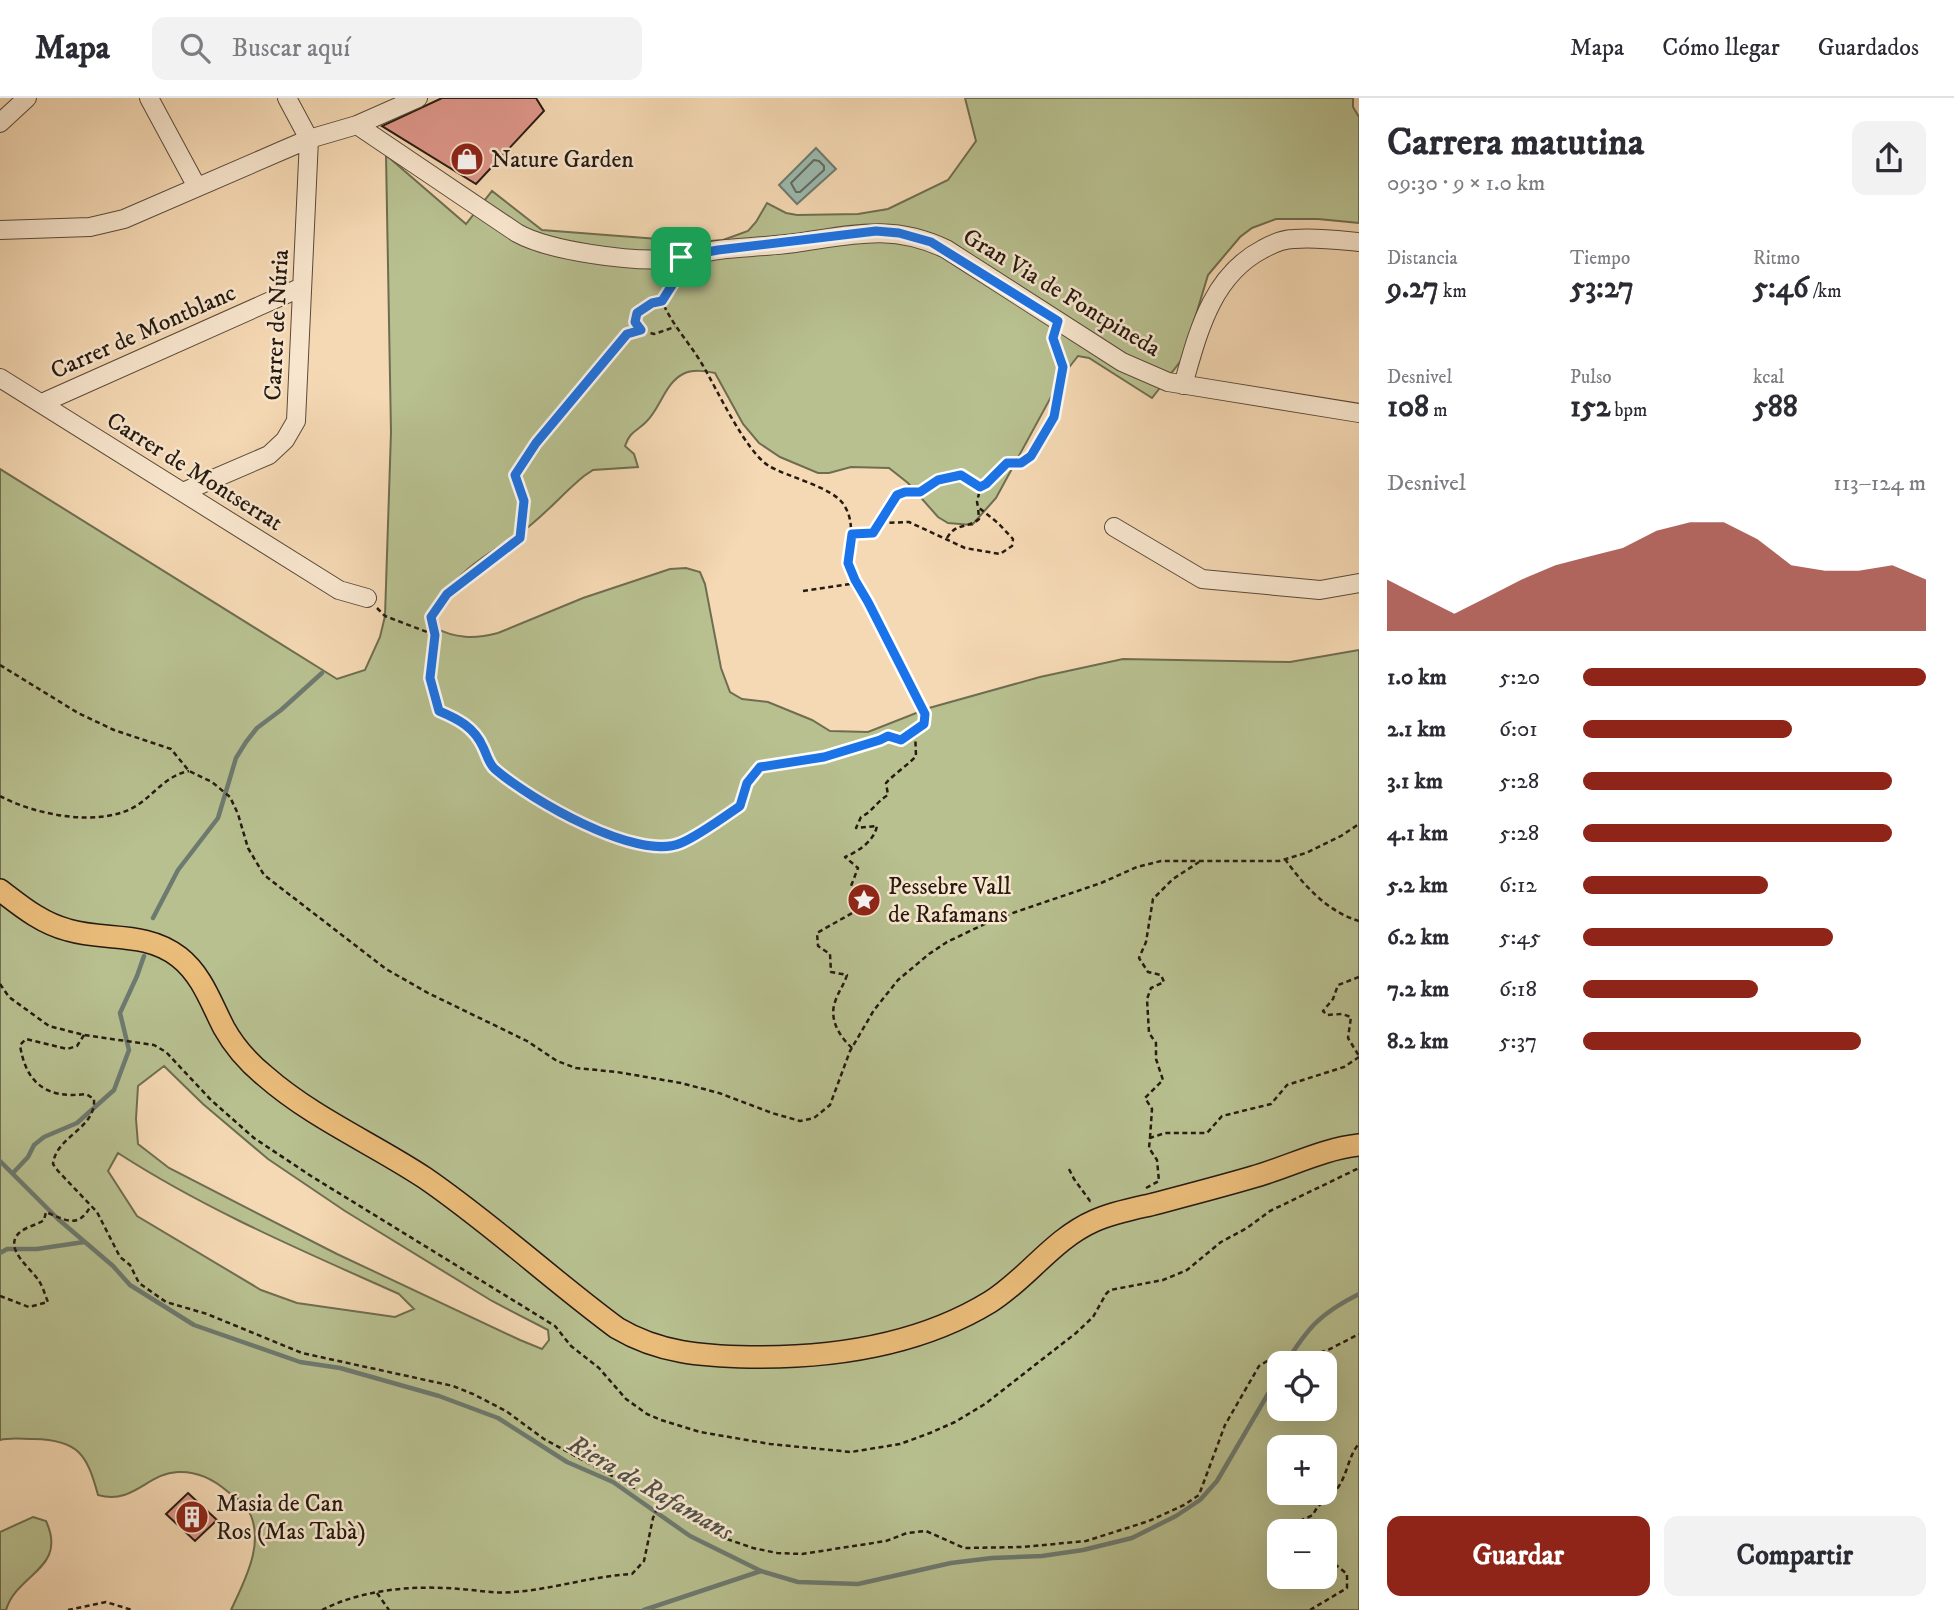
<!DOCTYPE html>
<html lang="es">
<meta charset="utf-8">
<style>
body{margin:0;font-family:"IM FELL DW Pica",serif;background:#f2f2f3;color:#2b2b33;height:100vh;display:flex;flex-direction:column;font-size:26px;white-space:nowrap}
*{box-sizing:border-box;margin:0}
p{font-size:23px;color:#7c7c81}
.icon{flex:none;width:38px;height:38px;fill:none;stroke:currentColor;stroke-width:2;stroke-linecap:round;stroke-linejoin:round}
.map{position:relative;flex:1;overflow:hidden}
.sheet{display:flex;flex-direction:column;background:#fff;width:595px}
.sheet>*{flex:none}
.buttons{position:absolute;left:1267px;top:1253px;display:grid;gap:14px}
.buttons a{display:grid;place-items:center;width:70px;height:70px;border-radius:14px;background:#fff;box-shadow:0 7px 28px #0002;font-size:35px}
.pin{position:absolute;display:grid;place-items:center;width:60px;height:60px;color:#fff;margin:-30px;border-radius:14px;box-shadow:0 4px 10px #0006}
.round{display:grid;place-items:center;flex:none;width:74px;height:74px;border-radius:14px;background:#f2f2f3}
.overview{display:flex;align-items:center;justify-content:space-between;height:119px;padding:0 28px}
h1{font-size:38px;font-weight:700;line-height:52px}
.metrics{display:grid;grid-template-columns:repeat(3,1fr);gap:10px;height:119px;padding:7px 28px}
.metrics div{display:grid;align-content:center}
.metrics b{font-size:30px;font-weight:700}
.metrics small{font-size:19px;font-weight:400}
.metrics p{font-size:19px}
.chart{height:196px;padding:14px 28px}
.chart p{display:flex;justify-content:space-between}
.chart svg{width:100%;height:126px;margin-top:7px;fill:#8f2418;opacity:.7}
.primary-button{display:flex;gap:14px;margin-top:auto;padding:14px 28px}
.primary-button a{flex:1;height:80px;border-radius:14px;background:#8f2418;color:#fff;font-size:28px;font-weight:700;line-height:80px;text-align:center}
.primary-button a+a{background:#f2f2f3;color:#2b2b33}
ul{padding:0 28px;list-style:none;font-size:23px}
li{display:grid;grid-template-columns:112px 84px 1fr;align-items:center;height:52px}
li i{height:18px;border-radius:9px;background:#8f2418}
header{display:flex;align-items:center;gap:42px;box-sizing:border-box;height:98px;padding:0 35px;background:#fff;border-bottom:2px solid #e1e1e2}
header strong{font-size:33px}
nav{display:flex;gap:38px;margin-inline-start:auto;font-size:24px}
.search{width:490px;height:63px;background:#f2f2f3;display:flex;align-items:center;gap:18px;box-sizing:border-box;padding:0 24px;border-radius:14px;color:#7c7c81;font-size:26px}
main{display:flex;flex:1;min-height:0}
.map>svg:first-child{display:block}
</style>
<header>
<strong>Mapa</strong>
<div class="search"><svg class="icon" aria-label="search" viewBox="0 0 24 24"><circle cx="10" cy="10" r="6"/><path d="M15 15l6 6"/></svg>Buscar aquí</div>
<nav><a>Mapa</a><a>Cómo llegar</a><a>Guardados</a></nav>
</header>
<main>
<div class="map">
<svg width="1359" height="1512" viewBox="0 0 1359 1512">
<rect width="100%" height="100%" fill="#f5d9b4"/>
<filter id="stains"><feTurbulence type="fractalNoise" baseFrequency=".00286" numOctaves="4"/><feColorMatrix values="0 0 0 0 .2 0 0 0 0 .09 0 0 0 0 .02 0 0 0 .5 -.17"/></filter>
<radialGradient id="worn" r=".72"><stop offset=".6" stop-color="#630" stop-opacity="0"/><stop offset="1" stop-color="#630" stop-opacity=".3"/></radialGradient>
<path fill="#b8c090" stroke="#6f6d50" stroke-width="2" fill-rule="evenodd" d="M965,0h388v9l6,10v106l-41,-4h-42l-24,9 -12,9 -32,38 -25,83 -31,40 -63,-40 -11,-2 -15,19 -67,123 -24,27 -24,-2 -10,-6 -30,-34 -19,-15 -38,-1 -22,6h-11l-38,-16 -21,-14 -16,-19 -28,-51c-10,-2 -22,-4 -32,1 -18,9 -23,35 -37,48 -10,10 -16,9 -21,24l9,8 4,13 -45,3 -9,6c-21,17 -39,39 -61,55 -38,27 -80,43 -89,96 21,12 41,12 64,6l85,-35 87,-29 16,-1 14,4 5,12 16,84 9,24 12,7 26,3 44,18 18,11 38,1 61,-24 111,-31 83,-18 167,3 69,-12v960h-1128c14,-30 36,-70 16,-102 -4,-6 -14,-12 -20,-17 -14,-12 -30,-20 -49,-19 -31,1 -44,33 -80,23 -11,-41 -20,-55 -64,-56 -12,0 -23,-2 -34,1v-971l337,210 28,-9 15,-33 5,-21 6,-184 -5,-277 80,69 26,-33 50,39 155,12 26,-2 25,-9 8,-9 11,-19 19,10 11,2 61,-1 30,-5 60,-29 28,-39zM164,968l39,38 65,55 77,52 147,90 56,29 1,10 -7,9 -22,-9 -183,-86 -168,-86 -31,-24 -2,-25 2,-33zM118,1055c88,57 185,98 281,141l15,15 -19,8 -98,-14 -36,-13 -124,-74 -29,-45zM1279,1265h46v46h-46zM1279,1349h46v46h-46zM1279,1433h46v46h-46z
M33,1419l13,4c22,48 -29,52 -40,89h-6v-78z"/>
<path fill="#9cbaaf" stroke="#6d7a70" stroke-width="2" d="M816,50l20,21 -39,35 -18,-19z"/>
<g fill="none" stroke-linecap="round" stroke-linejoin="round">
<path stroke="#616a60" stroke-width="2" d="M814,62l5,1 5,5v4l-24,22h-4l-5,-9z"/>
<path stroke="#6d7a70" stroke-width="4.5" d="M153,820l25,-48 40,-52 18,-60 10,-16 11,-14 24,-18 41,-37
M0,1063l58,58 55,47 17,19 64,40 106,37 40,6 99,28 59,22 69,44 46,20 77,54 71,35 37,11 60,2 93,-21 41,-5 50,-2 41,-6 49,-12 44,-22 24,-16 17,-19 62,-106
M13,1075l15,-16 6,-12 10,-8 33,-14 37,-33 15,-40 -9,-37 17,-37 7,-20
M0,1155l7,-4h30l47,-7
M1286,1265c22,-36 35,-50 73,-69
M644,1512l117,-39"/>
</g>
<path fill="#e0978b" stroke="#261a11" stroke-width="2" d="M442,0h94l8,13 -68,73 -94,-58z
M188,1395l29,27 -22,21 -29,-27z"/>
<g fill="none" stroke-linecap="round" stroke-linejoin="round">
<defs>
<path id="minor" d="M149,0l48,89
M0,25l27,-25
M357,27l160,108c32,18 114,29 151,26 19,-2 38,-8 58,-10 23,-2 46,-3 69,-6 56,-8 97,-20 151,6l176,113 46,20 191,31
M0,132l90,-3 34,-8 157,-68 28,-12 48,-14 61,-27
M0,280l339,212 28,8
M1183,287c15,-52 28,-109 80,-136 9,-5 20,-10 31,-10 21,-2 44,1 65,3
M42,305l260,-116
M183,394l86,-37 16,-15 11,-19 13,-282 -22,-41
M1114,429l88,52 118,11 39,-7"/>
<path id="major" d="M0,792c21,16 41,33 68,40 37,11 78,1 111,27 23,18 32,46 45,71 10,18 25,35 41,48 48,42 107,67 160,102 67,46 127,102 192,150 42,25 85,28 133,29 83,1 168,-11 240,-55 37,-23 63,-63 104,-81 18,-8 38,-12 56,-16 34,-9 69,-18 103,-28 36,-10 69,-28 106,-32"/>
</defs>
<use href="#minor" stroke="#5a4a3a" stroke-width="20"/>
<use href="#major" stroke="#261a11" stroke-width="24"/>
<path stroke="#261a11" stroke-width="2.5" stroke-dasharray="5 3.5" stroke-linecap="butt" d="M641,232l-6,-8 2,-9 15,-10 10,-2
M881,425l28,-1 56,26 35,6 12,-8 1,-7 -15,-16 -20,-16 -1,-5 3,-13
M853,436l20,-1 10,-13 14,-25 8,-3h15l18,-12 23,-5 19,12 6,-3 21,-21c6,0 12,0 16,-2 22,-12 44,-71 40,-95 -2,-11 -9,-21 -9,-31
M947,440c9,-16 21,-9 32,-19l-1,-12
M803,493l53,-8
M377,510l8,8 50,19 -5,43 9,33c19,8 34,16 44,36 4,7 6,18 12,23 34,31 138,88 184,74 7,-2 53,-31 59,-36 6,-6 5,-17 9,-24 3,-6 9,-12 13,-17l64,-10 56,-17 8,-4 13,4 23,-16 1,-10c-19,-36 -36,-73 -55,-109 -7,-13 -16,-24 -20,-38 -6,-18 9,-38 -6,-62 -11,-18 -57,-28 -75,-39 -24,-15 -52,-77 -67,-102 -13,-22 -30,-39 -40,-63l14,-27
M435,537l-4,-18 16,-23 73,-56 4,-37 -9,-26 21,-32 91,-109 14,-4 13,4 21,-7
M0,567l78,48 36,17 57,19 18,22 23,11 18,15 8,17 10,34 16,27 122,94 42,24 99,48 30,20 19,7 41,4 64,11 38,10 53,20 28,8 14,-3 16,-13 20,-54 24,-41 24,-30 31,-26 18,-12 48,-23 106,-36 36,-16 24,-6h118l27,-8 35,-17 18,-12
M0,698c35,19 100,32 136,10 19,-12 29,-30 53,-35
M1285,761c18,26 43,53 74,62
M1359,879l-21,8 -5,14 -10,12 4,4 15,-1 9,3 -3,21 11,18
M0,886l9,13 40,29 35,9 70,10 12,7 45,48 43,38 57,38 244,150 16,20 28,22 27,31 21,15 14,6 39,12 70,12 81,8 49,-8 30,-11 25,-11 30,-18 91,-71 17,-16 13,-23 4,-4 53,-10 24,-10 34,-28 26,-14 23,-17 89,-43
M84,937l-7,11 -10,3 -41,-10 -6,6c6,39 27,54 66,49l8,5c2,30 -38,37 -41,65l5,7 39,41 23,45 10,8 9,18 27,19 41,12 95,39 151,33 20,8 33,17 38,28 116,63 38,16 29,21 26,9 24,5 25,1 84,-13 21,-8 19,-2 38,17 59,-1 63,-6 63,-20 35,-16 15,-10 26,-70 34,-59 13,-8h30l26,-8 31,-16
M852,950c-13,-12 -23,-29 -17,-46 3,-10 9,-17 12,-27l-16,-3 -1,-18 -12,-8 -1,-13 44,-25 -1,-10 -7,-3 -2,-9 7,-18 -13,-11c14,-6 29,-16 32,-31l-21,2 5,-11c11,-5 15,-15 27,-22l-2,-12c9,-10 21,-17 30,-27l-1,-26
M1150,1040l2,-29 -7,-11 18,-18 -7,-21v-16l-7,-10 -2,-34 4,-11 13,-6 -3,-7 -13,-3 -9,-14 7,-16 7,-43 20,-20 26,-17
M1069,1071l5,10 16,22h3
M1146,1090l13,-7 -2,-21 -8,-12 1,-10 15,-5h42l15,-17 49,-12 16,-19 57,-18 15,-10
M0,1198l29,11 19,-5c-3,-7 -5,-15 -9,-21 -8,-13 -36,-32 -20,-48 6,-6 18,-8 25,-13l2,-8c19,8 32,17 44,-5
M1301,1433l1,-11 11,-5c6,-14 18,-17 26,-29 9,-14 10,-32 20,-42
M377,1495l12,17
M68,1512l38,-8 26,8
M322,1512c41,-21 93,-25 138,-21 18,1 36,5 54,3 40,-3 78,-16 118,-18l12,-13 9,-43 7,-16
M1310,1512l37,-22v-14l-22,-18"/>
<use href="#minor" stroke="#f8e6ce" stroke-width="18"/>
<use href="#major" stroke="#eabc7a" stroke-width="21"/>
</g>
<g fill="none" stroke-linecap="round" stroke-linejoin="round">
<defs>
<path id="route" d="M876,133l23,2 32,9 127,79 -5,17 10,29 -9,50 -23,39 -10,7h-14l-21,21 -6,3 -19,-12 -23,5 -18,12h-15l-8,3 -24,38 -21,1 -4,29 7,17 13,22 57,112 -1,10 -23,16 -13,-4 -8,4 -56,17 -64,10 -13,16 -7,23c-16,11 -42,30 -59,37 -44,19 -151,-44 -185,-73 -7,-5 -9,-15 -13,-23 -9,-20 -25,-28 -44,-36l-9,-33 5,-43 -4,-18 16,-23 73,-56 4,-37 -9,-26 21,-32 91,-109 14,-4 -6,-8 2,-9 15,-10 10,-2 12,-19 7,-25 37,-7z"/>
</defs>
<use href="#route" stroke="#fff" stroke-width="14"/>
<use href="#route" stroke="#1a73e8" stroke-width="9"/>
</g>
<defs>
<symbol id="shop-disc" viewBox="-11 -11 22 22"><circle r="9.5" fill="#8f2418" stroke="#f8e6ce"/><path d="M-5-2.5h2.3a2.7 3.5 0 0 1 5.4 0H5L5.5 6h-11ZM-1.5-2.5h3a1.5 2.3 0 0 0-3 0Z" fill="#fff"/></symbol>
<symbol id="sight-disc" viewBox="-11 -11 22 22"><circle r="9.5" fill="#8f2418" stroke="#f8e6ce"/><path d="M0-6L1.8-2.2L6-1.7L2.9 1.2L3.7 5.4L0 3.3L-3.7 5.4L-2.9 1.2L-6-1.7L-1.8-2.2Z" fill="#fff"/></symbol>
<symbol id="building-disc" viewBox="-11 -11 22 22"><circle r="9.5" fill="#8f2418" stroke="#f8e6ce"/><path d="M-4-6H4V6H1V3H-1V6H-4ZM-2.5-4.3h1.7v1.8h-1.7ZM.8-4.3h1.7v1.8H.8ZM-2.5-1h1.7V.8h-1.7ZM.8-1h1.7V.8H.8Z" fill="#fff"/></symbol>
</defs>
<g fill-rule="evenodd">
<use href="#shop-disc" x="448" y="42" width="38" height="38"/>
<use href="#sight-disc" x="845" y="783" width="38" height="38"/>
<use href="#building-disc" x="173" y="1400" width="38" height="38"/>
</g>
<g text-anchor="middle" stroke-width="5" stroke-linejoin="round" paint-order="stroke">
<g font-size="24" fill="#261a11" stroke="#f8e6ce" text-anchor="start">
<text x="491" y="69">Nature Garden</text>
<text x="888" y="796">Pessebre Vall<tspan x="888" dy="28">de Rafamans</tspan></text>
<text x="216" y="1413">Masia de Can<tspan x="216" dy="28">Ros (Mas Tabà)</tspan></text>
</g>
<g font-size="24" fill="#261a11" stroke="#f8e6ce">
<text transform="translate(1062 194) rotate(31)" y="8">Gran Via de Fontpineda</text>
<text transform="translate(276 227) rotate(-87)" y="8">Carrer de Núria</text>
<text transform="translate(143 233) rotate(-24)" y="8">Carrer de Montblanc</text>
<text transform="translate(195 373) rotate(32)" y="8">Carrer de Montserrat</text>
</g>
<g font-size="26" font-style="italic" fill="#4f5248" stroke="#f8e6ce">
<text transform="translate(651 1389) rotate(30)" y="9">Riera de Rafamans</text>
</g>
</g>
<rect width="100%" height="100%" filter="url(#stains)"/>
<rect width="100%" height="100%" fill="url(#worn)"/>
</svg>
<div class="buttons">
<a><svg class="icon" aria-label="locate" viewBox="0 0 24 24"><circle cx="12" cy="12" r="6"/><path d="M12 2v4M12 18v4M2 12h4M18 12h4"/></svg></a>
<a>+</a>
<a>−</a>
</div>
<div class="pin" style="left:681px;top:159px;background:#1e9e55"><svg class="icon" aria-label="arrive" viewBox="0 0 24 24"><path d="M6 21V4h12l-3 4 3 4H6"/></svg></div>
</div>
<section class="sheet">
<div class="overview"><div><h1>Carrera matutina</h1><p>09:30 · 9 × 1.0 km</p></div><a class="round"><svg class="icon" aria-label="share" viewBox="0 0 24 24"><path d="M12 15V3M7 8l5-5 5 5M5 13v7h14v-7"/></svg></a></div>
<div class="metrics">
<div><p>Distancia</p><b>9.27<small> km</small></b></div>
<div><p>Tiempo</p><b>53:27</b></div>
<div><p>Ritmo</p><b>5:46<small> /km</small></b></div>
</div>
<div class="metrics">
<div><p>Desnivel</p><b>108<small> m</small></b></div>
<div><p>Pulso</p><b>152<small> bpm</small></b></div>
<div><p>kcal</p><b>588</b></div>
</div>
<div class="chart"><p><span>Desnivel</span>113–124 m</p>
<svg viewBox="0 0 160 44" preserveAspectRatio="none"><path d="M0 44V26L10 32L20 38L30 32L40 26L50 21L60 18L70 15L80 9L90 6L100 6L110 12L120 21L130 23L140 23L150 21L160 26V44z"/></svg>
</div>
<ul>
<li><b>1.0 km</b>5:20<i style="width:100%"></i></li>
<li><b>2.1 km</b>6:01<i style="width:61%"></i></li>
<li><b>3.1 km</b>5:28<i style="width:90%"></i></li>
<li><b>4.1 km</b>5:28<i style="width:90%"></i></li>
<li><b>5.2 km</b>6:12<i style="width:54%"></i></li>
<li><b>6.2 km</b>5:45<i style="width:73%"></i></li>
<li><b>7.2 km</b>6:18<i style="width:51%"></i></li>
<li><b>8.2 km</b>5:37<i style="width:81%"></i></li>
</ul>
<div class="primary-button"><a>Guardar</a><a>Compartir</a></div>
</section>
</main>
